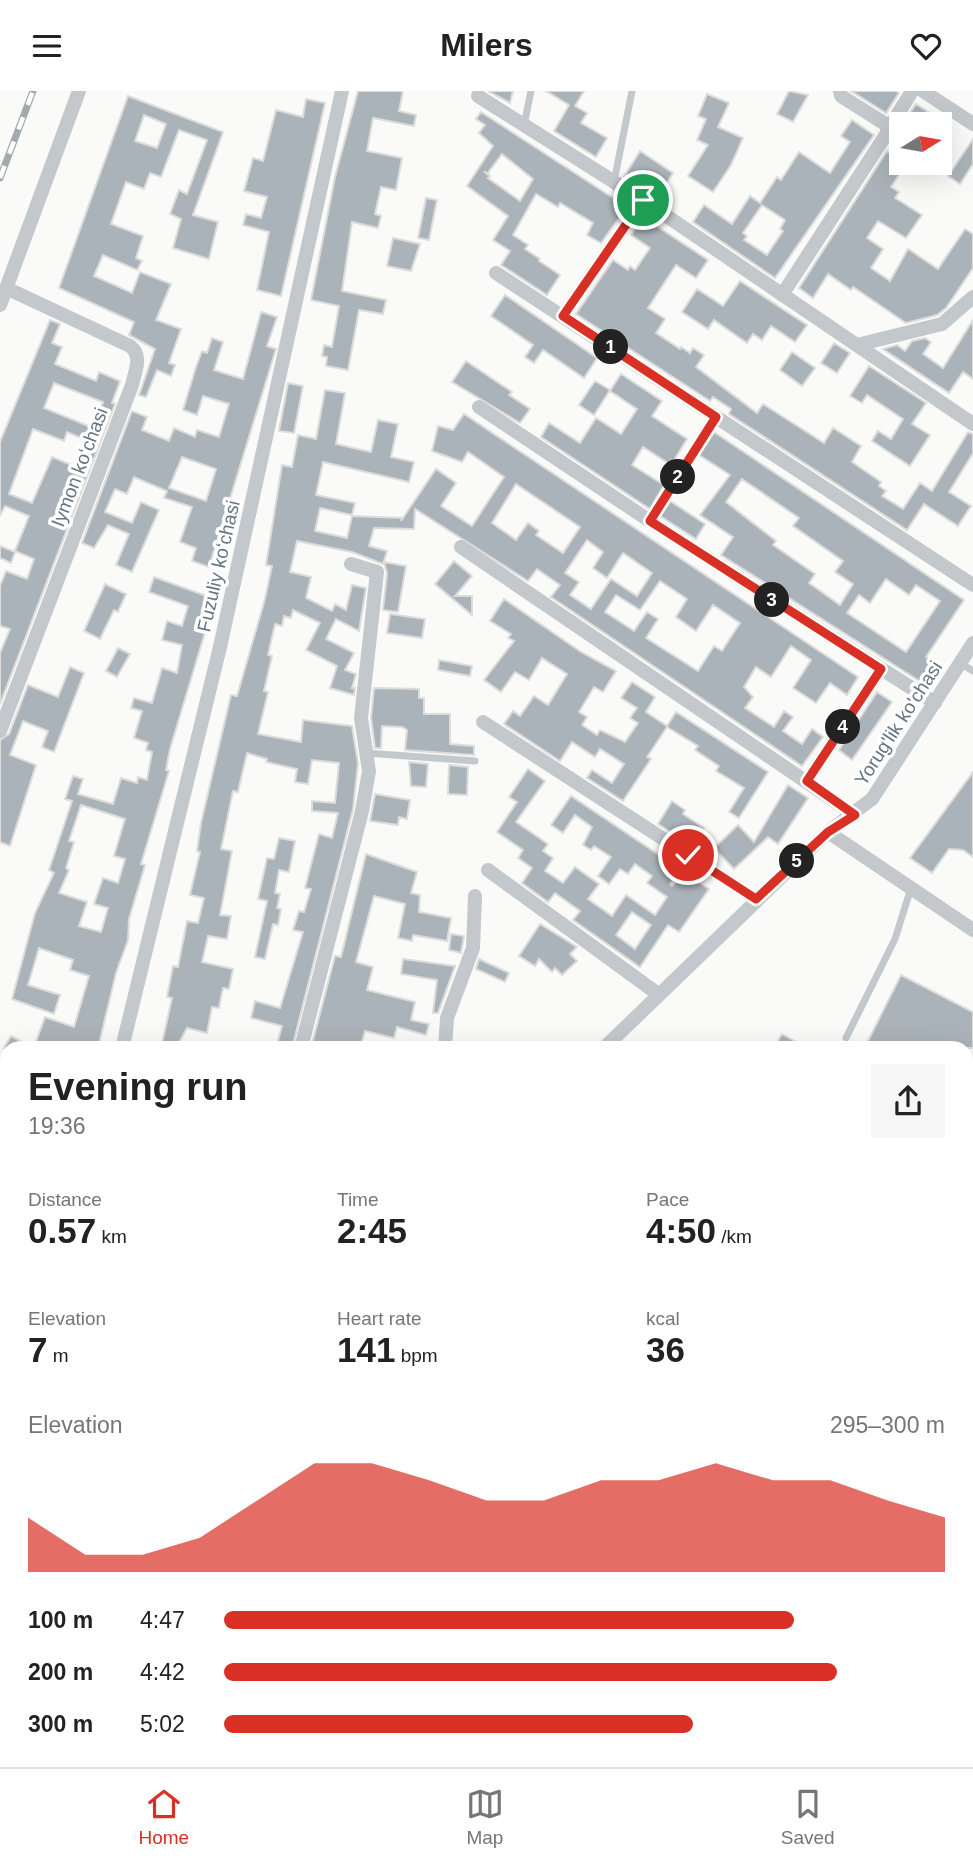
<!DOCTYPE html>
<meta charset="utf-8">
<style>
body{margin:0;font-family:Arial,sans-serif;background:#f6f6f6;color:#222;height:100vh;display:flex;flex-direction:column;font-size:26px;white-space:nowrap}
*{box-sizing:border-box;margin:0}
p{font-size:23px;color:#767676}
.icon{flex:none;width:38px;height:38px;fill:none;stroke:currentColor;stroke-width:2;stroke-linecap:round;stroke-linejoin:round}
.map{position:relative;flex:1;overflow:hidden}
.sheet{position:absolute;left:0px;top:950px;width:973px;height:726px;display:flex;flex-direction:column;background:#fff;border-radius:21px 21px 0 0;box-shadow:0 7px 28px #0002}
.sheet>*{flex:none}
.needle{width:46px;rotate:79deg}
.fabs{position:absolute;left:889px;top:21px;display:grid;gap:14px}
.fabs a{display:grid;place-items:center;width:63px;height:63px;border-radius:0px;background:#fff;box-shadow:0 7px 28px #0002;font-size:35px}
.pin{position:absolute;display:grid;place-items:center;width:60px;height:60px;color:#fff;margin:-30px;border:4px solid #fff;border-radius:50%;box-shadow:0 2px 7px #0007}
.km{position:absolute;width:35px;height:35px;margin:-18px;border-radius:50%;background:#222;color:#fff;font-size:19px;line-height:35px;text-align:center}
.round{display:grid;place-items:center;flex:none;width:74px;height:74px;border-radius:0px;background:#f6f6f6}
.summary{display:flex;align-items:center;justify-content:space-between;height:119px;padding:0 28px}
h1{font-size:38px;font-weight:700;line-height:52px}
.metrics{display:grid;grid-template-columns:repeat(3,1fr);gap:10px;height:119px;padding:7px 28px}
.metrics div{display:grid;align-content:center}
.metrics b{font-size:35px;font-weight:700}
.metrics small{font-size:19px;font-weight:400}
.metrics p{font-size:19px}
.chart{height:196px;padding:14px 28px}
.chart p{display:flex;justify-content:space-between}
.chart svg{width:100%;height:126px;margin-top:7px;fill:#d93025;opacity:.7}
ul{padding:0 28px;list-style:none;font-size:23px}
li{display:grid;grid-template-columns:112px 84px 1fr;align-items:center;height:52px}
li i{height:18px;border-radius:9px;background:#d93025}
header{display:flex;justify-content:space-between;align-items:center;height:91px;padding:0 28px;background:#fff;font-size:32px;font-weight:700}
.tab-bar{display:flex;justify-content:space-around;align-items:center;height:98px;border-top:2px solid #e0e0e0;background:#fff;font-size:19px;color:#767676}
.tab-bar a{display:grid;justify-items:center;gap:4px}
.tab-bar .selected{color:#d93025}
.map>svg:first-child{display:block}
</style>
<header><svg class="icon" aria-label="menu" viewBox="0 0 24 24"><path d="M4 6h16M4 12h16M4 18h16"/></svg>Milers<svg class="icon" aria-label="heart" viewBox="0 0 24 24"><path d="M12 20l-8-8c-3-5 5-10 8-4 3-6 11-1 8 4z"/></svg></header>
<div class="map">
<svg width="973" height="1676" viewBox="0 0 973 1676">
<rect width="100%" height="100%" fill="#fafaf8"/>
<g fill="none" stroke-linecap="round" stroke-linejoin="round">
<path stroke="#bbc7cb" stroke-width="14" d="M0,1008l7,5
M966,1380l7,2"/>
</g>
<path fill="#aab3b9" stroke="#dcdcda" stroke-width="2" fill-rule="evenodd" d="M358,0h45l-4,20 17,4 -2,11 -41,-8 -6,33 35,7 -6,32 -15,-3 -6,27 6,2 -3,12 -26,-6 -10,69 44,9 -3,14 -24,-4 -11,60 -22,-4 1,-9 -5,-1 2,-11 8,2 7,-41 -28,-6 24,-123z
M488,0h25l-3,12z
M546,0h38l-9,15 12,7 -6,10 26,15 -11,19 -42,-26 15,-26z
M789,0l19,4 -15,27 -16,-8z
M851,0h45l3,2 -13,20z
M707,3l22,9 -11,24 25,11 -12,27 -18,27 -25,-16 20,-31 -11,-5 9,-21 -8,-3z
M128,5l95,36 -30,83 25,7 -9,37 -36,-11 8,-29 -11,-5 9,-24 8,4 20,-54 -28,-10 -18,47 -11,-4 -6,16 -18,-7 -15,42 32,12 -7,22 6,3 -5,9 -34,-15 -9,21 38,17 8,-21 31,12 -15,36 25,9 -12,34 6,2 -4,11 -14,-6 -11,27 -7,-2 16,-46 -26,-14 5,-13 -75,-34zM144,24l22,9 -9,24 -22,-7z
M306,8l19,4 -44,193 -24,-6 12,-58 -26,-7 3,-11 15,4 6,-21 -23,-6 9,-33 10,3 13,-51 27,7z
M916,13l20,13 -5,7h-18l-7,-5z
M481,21l146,95 -26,36 -14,-8 6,-12 -33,-20 -2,4 -22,-13 -23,41 15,10 -3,4 15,10 -1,2 21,14 -13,20 -46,-30 9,-14 -17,-11 15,-24 -41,-30 26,-40 -14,-13 6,-8 -9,-6zM502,63l31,25 -13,22 -32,-23 2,-2 -6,-5 3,3z
M852,29l22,15 -99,143 -82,-56 11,-17 28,19 18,-28 10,7 17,-26 4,3 18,-28 31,21 20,-31 -9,-6zM762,114l23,15 -5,9 3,2 -16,24 -23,-15 3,-4 -4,-3z
M901,44v28h6l-16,24 8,5 -4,6 27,17 -16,23 -28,-17 -11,17 16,11 -12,19 19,13 18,-32 30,20 27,-40 8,5v34l-27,40 -9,7 -31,8 -53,-36 -2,3 -23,-16 -15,24 -14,-10 88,-137 3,2z
M973,48v25l-13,20 -12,-8z
M640,60l33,22 -16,25 -33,-21z
M426,107l11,2 -8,40 -11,-2z
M643,126l65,43 -12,18 -20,-13 -28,43 17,11 -9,14 24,16 1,-2 9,6 3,-5 11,7 -8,12 61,46 6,-9 61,39 9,-15 28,18 -9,16 29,20 -2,4 7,5 -4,5 21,13 17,-26 12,8 36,-59 5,2v19l-24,39 22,14 -13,20 -34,-22 -17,26 -178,-116 2,-5 -18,-12 -3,4 -134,-87 37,-54 15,10 2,-4 5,4 15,-22 -19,-13z
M393,147l27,6 -9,27 -24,-5z
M740,190l67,44 -12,17 -24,-16 -9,14 -9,-6 -6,9 -33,-23 -6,9 -26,-17 15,-23 26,17z
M505,204l92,63 -13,20 -41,-28 -9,13 -9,-6 8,-12 -42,-29z
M261,221l16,5 -10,29 9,3 -67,218 -17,-6 4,-13 -16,-6 12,-35 -28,-9 3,-7 -33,-14 -7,17 -12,-5 -10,23 27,11 9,-21 18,8 -27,62 -16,-7 13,-31 -21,-9 -14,23 -12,-5 50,-132 15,6 -5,13 27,11 5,-13 21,9 2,-7 22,7 10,-33 -26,-8 -6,19 -14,-5 13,-43 6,-16 5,2 5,-15 11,4 -9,28 29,9zM182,366l34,12 -10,32 -37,-13z
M50,229l10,4 -8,19 10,4 -7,17 41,17 3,-9 21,9 -8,22 3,1 -115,300v-51l10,-24 -10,-3v-40l6,-15 21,8 7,-20 -19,-8 14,-35 -24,-10 -5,10v-74zM54,292l49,19 -10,26 -49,-20zM33,338l31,12 3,-9 24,10 -10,27 -29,-12 -20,46 -23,-9z
M973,229v59l-10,-7 -14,21 -66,-44 14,-4 8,6 7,-10 13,-3 6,4 -8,12 20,14z
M834,252l16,10 -13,20 -16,-10z
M792,261l23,16 -13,18 -22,-16z
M466,270l46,31 -3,3 21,14 -10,14 -68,-41z
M869,275l57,37 -14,21 18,11 -20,31 -38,-25 6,-10 13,8 12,-20 -36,-24 -5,8 -12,-7z
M621,283l41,27 -10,15 35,23 -16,26 -28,-18 -11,18 32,20 -14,24 -109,-72 8,-14 31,20 16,-25 25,16 16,-25 -27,-18z
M595,290l15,9 -16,25 -15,-10z
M288,292l15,3 -9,47 -15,-2z
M325,299l20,3 -9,51 35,8 7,-32 20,4 -7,33 23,5 -5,20 -86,-20 -7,33 39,8 -3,12 -32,-7 -5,23 32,7 5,-22 50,2 -1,3 35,-52 20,14 -15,23 31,20 32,-49 -36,-25 -6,10 -30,-11 6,-25 15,4 11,-16 394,263 -11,18 -17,-12 -14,20 -23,-15 18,-28 -20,-14 -20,31 -15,-10 -12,20 9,10 -8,11 29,19 10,-16 9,6 -10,14 19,13 10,-15 11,8 -21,29 -251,-169 9,-12 -23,-16 -9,12 -113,-72 -1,20 -40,-1 -5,18 18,5 -4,13 -31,-12 -55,-11 -7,31 21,5 -5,21 26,13 3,-7 11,6 6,-25 14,3 -7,43 -23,-12 -10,20 28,14 -9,17 11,4 -4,14h3l-1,7 -24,-7 7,-22 -31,-16 14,-27 -27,-13 -2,8 -7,-2 -2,10 -7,-2 -7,31 4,1 -8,35 4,1 -10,42 43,8 2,-22 49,6 6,37 -5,46 -61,239h-16l6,-22 -31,-8 4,-17 25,7 23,-76 -10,-2 6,-19 5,1 7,-23 -6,-1 14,-54 13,4 6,-25 -26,-2v-10l23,2 4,-40 -27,-3 -4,24 -13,-2 2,-13 -31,-7 1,-3 -20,-6 -9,39 -5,-1 -12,58 11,2 -12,64 11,1 -4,23 -19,-3 -6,26 31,7 -4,20 -6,-1 -4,20 -7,-1 -5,26 -20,-5 -11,20h-15l11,-50 -5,-1 6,-31 5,1 9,-46 11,2 6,-25 -14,-3 10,-43 -3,-1 4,-28 30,-128 6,1 28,-97 7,-33 -6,-1 16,-100 10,2 6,-32 18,4zM516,393l64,43 -17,26 -27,-18 3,-4 -11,-8 -12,17 -24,-17zM587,449l16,12 -10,16 14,10 16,-25 29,20 -15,23 -26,-17 -20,30 -21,-14 9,-13 -14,-9zM660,490l27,18 -11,18 20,14 17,-26 27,18 -18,28 -8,-5 -16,25 -52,-33 12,-19 -11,-7 -13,19 -29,-19 11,-17 24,15z
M714,341l250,168 -38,57 8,5 -13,20 -200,-127 12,-18 -33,-22 30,-40 -31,-20zM742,388l57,39 -6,8 50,35 -8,11 18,12 -13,21 -31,-22 6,-9 -42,-29 3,-4 -50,-39zM886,488l23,16 7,-10 24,16 -34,51 -59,-39 12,-18 11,8z
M670,410l35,23 -9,15 -36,-23z
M0,455l15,6 -4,11 -11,-5z
M454,470l18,15 -17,20h17v19l-37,-31z
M384,471l22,4 -8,46 -15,-2 4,-37z
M154,486l61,22 -45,150 -4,21 3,1 -28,93 4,1 -16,54 -1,21 -12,33 -18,75h-44l-18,-6 9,-25 29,10 15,-51 -19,-6 3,-10 -34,-12 -11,37 32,10 -6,19 -42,-15 23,-86 19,-40 -5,-3 23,-69 -7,-2 8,-23 10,3 -5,15 35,10 8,-26 16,5 1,-6 9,3 5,-28 -6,-2 2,-7 -14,-5 8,-27 -11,-3 3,-10 18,5 10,-35 15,5 5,-28 -20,-5 5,-19 15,5 6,-20 -39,-14zM81,714l44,14 -11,37 11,3 -7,24 -15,-5 -9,26 14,4 -7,24 -22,-6 8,-24 -28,-9 10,-23 -3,-2 8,-26 -5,-1z
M105,493l21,10 -8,18 -4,-2 -14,29 -16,-8z
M504,508l77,53 35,19 -13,21 -9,-5 -15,25 8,5 -5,8 15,10 3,-5 25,12 13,-19 -8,-5 7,-10 -16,-10 11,-16 23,15 -9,15 21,14 9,-14 92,60 -29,46 -10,-6 15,-24 -28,-17 3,-5 -24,-16 3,-4 -31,-19 -20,30 4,2 -28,42 -36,-23 5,-8 20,13 12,-19 -24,-15 -5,8 -23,-15 -12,19 -56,-37 9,-13 7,5 14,-20 14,9 19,-31 -25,-16 -13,22 -14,-8 -14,20 -17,-12 30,-39 -6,-3 3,-4 -21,-13z
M390,523l35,5 -3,19 -35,-5z
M118,557l12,6 -13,23 -11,-6z
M439,569l33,6 -2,10 -32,-6z
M70,576l14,6 -30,79 -12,-5 6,-16 -25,-10 -13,34 26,10 -26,81 -10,-4v-102l9,-6 19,-49 30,12z
M374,597l45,1v9h5v16h26v30l24,2v9l-69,-5 2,-20 -5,-3 -20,-1 -1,22h-6l-4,-30z
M877,601l15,10 -40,58 -13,-10z
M409,671l19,2 -2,23 -15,-1z
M449,674l19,2 -1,28 -19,-1z
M528,678l17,12 -29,41 32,22 -5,7 10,7 -8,13 18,12 12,-16 24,17 -11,15 24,17 14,-21 29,20 12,-18 -20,-14 5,-7 -17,-12 -7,10 -8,-5 -11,15 -11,-8 13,-19 -17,-11 -3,4 -8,-5 9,-18 -17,-12 -12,18 -12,-8 20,-29 109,73 -10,15 2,2 14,-12 23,15 -30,43 -11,-7 -28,42 -67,-47 7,-9 -25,-18 -7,9 -26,-19 10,-15 -14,-10 5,-8 -26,-18 20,-30 -8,-5zM632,821l19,13 -16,24 -19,-14z
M973,681v85l-10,-7 -14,-1 -17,24 -22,-15z
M788,694l20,13 -30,46 -10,-7 -34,32 -20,-21 24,-23 16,17z
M375,703l35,6 -3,19 -8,-2 -1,8 -28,-4z
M672,710l13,9 -2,4 21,14 -10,19 -36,-23z
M279,747l16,3 -6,31 -10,-2 -4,23 5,1 -3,14 4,1 -3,16 -5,-1 -8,35 -10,-2 12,-56 -9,-2 9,-41 7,1z
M366,763l51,18 -6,21 9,2 -1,17 32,6 -4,23 -34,-6 -1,6 -14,-3 7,-34 -31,-8 -18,66 17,5 -6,23 48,12 -4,18 18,4 -3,11 -29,-8 -3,11 -29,-7 -5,17 -22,-5 -1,5h-26l24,-92 6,1z
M540,833l37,23 -7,7 7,7 -15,14 -7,-7 -3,4 -13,-13 -4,7 -16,-10z
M451,843l13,2 -3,17 -12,-3z
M403,868l52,7 -17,47h-5l4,-33 -36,-6z
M479,868l30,14 -4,9 -29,-13z
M901,884l72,37v36h-102l-5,-3z
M782,943l25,14h-24l-7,-4z
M11,945l23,12h-30z"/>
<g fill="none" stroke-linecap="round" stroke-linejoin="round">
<path stroke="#c3c8cc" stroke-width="7" d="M524,34l7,-34
M614,91l18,-91
M650,430l66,-104
M960,572l13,8
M366,662l109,8
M846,947l49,-99 16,-51
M972,1455h1"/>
<path stroke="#c3c8cc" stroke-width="14" d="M923,0l50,33
M478,5l165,104 330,224
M888,39l24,-39
M496,182l477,312
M782,204l105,-162v-8l-46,-29 -1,-5
M0,214l79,-214
M563,225l80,-116
M857,254l85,-21 31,-27
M479,316l171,114 285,182
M461,456l394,268
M483,631l273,177
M0,640l132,-346c3,-14 11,-29 -2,-39l-124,-58
M807,690l74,-112
M828,741l145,98
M488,779l170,124
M122,957l98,-401 122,-556
M301,957l61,-237 7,-40 -8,-53 16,-146 -26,-8
M445,957l2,-30 26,-70 2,-52
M604,957l224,-216 44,-33 101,-156
M0,990l7,5
M0,1048l7,7
M0,1220l7,-18
M0,1523l7,-7
M33,1676l7,-6
M145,1676l3,-6"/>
<defs>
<path id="rail" d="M0,87l33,-87"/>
</defs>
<use href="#rail" stroke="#a2aab0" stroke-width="7"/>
<use href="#rail" stroke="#fff" stroke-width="4.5" stroke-dasharray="13" stroke-linecap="butt"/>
</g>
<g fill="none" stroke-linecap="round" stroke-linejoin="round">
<defs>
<path id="route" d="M643,109l-80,116 153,101 -66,104 231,148 -74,112 48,34 -27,17 -72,67 -68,-44"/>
</defs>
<use href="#route" stroke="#fff" stroke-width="14"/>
<use href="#route" stroke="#d93025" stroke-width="9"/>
</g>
<g text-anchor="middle" stroke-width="7" stroke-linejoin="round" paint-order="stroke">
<g font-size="19" fill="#657683" stroke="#fff">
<text transform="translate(79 376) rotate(-69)" y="7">Iymon koʻchasi</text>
<text transform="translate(218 475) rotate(-77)" y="7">Fuzuliy koʻchasi</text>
<text transform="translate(898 632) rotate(-57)" y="7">Yorug'lik ko'chasi</text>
</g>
</g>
</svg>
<div class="fabs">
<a><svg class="needle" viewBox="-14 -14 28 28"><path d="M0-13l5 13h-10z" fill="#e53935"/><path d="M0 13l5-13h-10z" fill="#767676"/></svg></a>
</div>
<div class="pin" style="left:643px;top:109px;background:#1e9e55"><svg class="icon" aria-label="arrive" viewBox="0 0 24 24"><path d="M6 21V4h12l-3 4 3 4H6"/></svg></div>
<div class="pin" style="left:688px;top:764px;background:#d93025"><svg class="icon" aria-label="check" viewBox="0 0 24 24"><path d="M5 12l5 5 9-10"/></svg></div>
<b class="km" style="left:611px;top:256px">1</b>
<b class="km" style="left:678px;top:386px">2</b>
<b class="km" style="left:772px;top:509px">3</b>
<b class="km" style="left:843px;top:636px">4</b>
<b class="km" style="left:797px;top:770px">5</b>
<section class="sheet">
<div class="summary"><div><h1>Evening run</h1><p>19:36</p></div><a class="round"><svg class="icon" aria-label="share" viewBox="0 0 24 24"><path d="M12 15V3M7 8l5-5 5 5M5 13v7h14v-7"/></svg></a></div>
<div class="metrics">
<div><p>Distance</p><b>0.57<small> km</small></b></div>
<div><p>Time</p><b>2:45</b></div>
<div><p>Pace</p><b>4:50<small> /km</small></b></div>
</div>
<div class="metrics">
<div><p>Elevation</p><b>7<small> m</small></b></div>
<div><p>Heart rate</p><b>141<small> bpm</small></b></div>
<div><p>kcal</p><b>36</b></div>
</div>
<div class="chart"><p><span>Elevation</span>295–300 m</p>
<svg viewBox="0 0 160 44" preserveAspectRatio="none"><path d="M0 44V25L10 38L20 38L30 32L40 19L50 6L60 6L70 12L80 19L90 19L100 12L110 12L120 6L130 12L140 12L150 19L160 25V44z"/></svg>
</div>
<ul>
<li><b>100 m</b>4:47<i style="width:79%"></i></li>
<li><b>200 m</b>4:42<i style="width:85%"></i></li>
<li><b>300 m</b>5:02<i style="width:65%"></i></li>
</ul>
</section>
</div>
<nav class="tab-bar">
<a class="selected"><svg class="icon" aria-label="home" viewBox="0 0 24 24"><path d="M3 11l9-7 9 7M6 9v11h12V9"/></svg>Home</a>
<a><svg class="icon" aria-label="map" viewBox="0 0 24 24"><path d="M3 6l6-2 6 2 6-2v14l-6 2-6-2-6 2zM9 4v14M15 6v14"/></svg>Map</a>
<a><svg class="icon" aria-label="saved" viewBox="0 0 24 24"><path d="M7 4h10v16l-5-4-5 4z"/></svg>Saved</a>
</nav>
